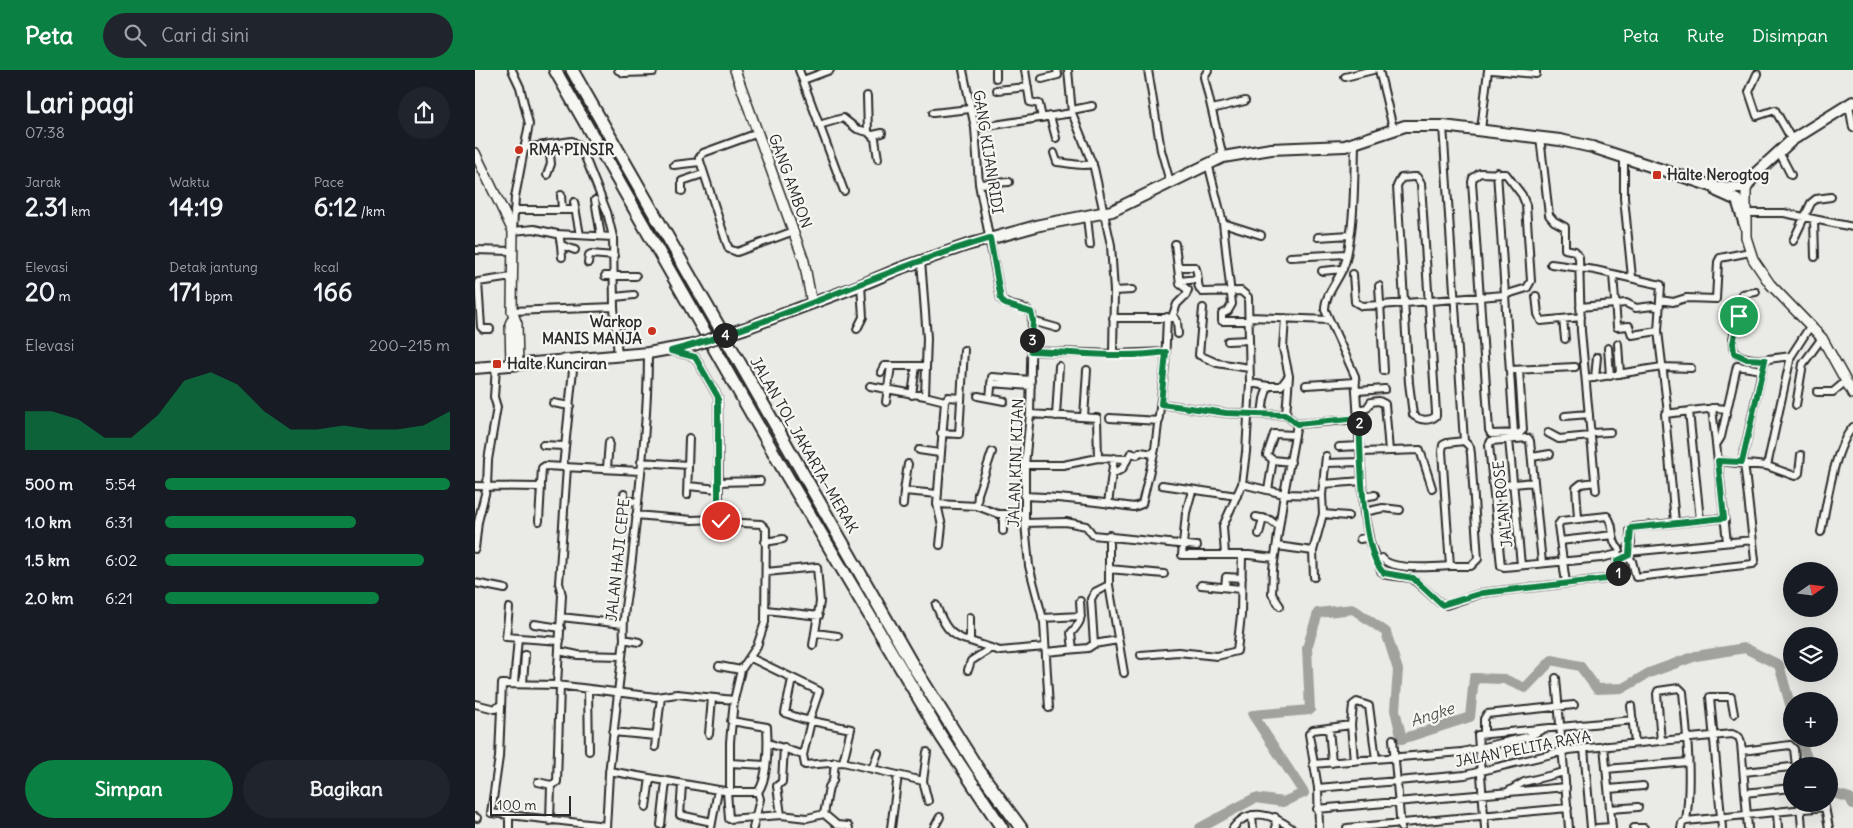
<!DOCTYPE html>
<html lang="id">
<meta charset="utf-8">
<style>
body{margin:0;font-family:Delius,sans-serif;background:#20242c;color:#f1f3f6;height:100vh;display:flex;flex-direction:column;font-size:19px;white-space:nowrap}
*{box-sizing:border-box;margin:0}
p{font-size:16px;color:#9ea1a6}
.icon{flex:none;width:28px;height:28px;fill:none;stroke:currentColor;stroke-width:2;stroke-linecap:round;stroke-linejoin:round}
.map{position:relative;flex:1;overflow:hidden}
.details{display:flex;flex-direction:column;background:#171b24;width:475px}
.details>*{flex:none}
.needle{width:32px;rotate:76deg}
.controls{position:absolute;left:1308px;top:492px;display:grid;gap:10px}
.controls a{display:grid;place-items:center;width:55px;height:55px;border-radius:50%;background:#171b24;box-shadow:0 5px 20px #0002;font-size:25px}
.scale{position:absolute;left:15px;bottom:12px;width:81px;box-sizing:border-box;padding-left:5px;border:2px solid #2b2b2b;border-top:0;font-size:14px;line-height:18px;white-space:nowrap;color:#2b2b2b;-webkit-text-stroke:4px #f6f6f2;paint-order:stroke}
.pin{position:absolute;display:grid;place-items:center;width:42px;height:42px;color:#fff;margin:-21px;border:2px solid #fff;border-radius:50%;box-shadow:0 1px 5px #0007}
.km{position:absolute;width:25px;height:25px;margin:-12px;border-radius:50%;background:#222;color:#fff;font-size:14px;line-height:25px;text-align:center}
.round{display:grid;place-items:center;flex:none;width:52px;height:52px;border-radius:26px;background:#20242c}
.head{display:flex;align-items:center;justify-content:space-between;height:85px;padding:0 25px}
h1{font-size:28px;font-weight:700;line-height:38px}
.metrics{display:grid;grid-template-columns:repeat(3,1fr);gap:8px;height:85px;padding:5px 25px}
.metrics div{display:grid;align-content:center}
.metrics b{font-size:25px;font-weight:700}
.metrics small{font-size:14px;font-weight:400}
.metrics p{font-size:14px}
.chart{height:140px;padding:10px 25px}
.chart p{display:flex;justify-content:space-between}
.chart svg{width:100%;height:90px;margin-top:5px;fill:#0b8043;opacity:.7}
.button{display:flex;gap:10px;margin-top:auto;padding:10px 25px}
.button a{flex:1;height:58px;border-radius:30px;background:#0b8043;color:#fff;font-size:20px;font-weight:700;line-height:58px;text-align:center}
.button a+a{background:#20242c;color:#f1f3f6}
ul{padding:0 25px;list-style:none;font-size:16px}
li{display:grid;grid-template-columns:80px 60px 1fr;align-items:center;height:38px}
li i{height:12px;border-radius:6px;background:#0b8043}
header{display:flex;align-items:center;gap:30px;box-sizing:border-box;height:70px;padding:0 25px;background:#0b8043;color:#fff}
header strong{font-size:24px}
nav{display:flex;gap:28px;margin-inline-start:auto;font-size:18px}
.search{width:350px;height:45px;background:#20242c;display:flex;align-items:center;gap:12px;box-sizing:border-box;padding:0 18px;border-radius:28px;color:#9ea1a6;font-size:19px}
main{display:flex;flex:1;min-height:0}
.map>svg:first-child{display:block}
</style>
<header>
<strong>Peta</strong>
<div class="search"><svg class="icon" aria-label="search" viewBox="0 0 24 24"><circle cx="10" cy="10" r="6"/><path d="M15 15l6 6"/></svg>Cari di sini</div>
<nav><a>Peta</a><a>Rute</a><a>Disimpan</a></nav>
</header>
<main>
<section class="details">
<div class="head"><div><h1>Lari pagi</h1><p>07:38</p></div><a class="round"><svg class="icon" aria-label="share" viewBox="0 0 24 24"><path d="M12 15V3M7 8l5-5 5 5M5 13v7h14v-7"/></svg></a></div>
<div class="metrics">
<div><p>Jarak</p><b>2.31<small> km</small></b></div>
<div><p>Waktu</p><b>14:19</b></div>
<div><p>Pace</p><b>6:12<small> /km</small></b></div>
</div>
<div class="metrics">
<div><p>Elevasi</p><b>20<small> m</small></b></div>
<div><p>Detak jantung</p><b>171<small> bpm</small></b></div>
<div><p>kcal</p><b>166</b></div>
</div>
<div class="chart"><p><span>Elevasi</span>200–215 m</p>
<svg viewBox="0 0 160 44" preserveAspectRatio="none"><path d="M0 44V25L10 25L20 29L30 38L40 38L50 27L60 10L70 6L80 12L90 25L100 34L110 34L120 32L130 34L140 34L150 32L160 25V44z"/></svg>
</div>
<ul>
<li><b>500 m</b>5:54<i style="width:100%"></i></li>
<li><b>1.0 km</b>6:31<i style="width:67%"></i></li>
<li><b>1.5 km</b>6:02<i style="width:91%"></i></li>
<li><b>2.0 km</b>6:21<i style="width:75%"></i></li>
</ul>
<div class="button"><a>Simpan</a><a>Bagikan</a></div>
</section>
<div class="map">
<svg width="1378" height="758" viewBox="0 0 1378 758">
<rect width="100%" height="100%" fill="#eaeae6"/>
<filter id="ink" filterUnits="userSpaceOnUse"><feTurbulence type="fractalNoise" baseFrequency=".02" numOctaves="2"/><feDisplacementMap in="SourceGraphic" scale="10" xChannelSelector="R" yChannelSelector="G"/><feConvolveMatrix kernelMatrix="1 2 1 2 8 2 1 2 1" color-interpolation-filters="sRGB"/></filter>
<g filter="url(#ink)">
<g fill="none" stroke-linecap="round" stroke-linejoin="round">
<path stroke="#a1a19e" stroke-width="10" d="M1325,669l10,27
M1354,722l21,6 3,6
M725,758l55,-30 28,4 21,-9 -51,-78 57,-5 -3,-62 11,-35 35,-4 33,23 12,38 -3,40 7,29 68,-22 4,-39 30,1 21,9 27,-28 28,6 17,23 26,-1 26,-15 47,-17 49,-8 34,17 12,43"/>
<defs>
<path id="street" d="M37,0l8,17 9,37 -14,73 -2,34 21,-2 23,5 56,3
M143,0l6,3 29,-1
M324,0l45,121
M488,0l12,58 4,56 22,115c7,10 25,5 31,16l-2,99 -5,51v58l4,43 15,57 5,85
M521,0v8
M550,0l5,32 9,2 3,14
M593,0l4,43 22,55 17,77 3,46 -1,63
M673,0l13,80 9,32
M733,0l-4,7 19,80
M904,0l14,58
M1017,0l44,4v-4
M1282,4l-8,18 8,24 18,-6 17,30
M870,7l28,-7
M567,9l16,-4 -1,-5
M328,10l27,-10
M522,20l31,-3
M392,26l1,36 7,7 3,20
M1374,35l4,23
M737,39l33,-8
M597,40l20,-4
M458,43l37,-4
M575,46l6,22
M344,55l24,-7 14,11 11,3
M968,56l21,315 6,6 1,7 7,105 -7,7h-21l-8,-115 1,-6 4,-2 17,-2
M500,58l97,-15
M1006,60l7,-60
M283,63l-55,20 -4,5 28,86 2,5 8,3 57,-21
M398,65l9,-2
M1065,67l9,78 5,6 11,6v22l10,2 4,6 2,74 15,159
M880,74c-1,38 0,79 -9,116 -4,17 -22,34 -21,50l30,66 9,136 6,31 11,28 6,4 25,3 28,25 6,2 36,-12 132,-15 4,-4 -1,-13 4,-3
M49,78l48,-7 9,6 26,65 6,25 1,70 4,49
M1304,82l12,23
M579,83l3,9c13,1 22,5 36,2
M1149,88v40l8,79
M733,93l15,60 9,81 -4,7 -6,3v7h26
M199,95l26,-3
M1022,102l17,261
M72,105l4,-11 -2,-19
M938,107h4l4,7 15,228v4c-7,6 -17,4 -23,-1l-4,-32 -12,-197 4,-8z
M504,114l30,-2
M207,121v-10l21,-7
M86,125l1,15
M120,130l6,36
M99,132l6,33
M39,140h60
M1270,143h39l69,14
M612,147l3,28
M1339,149l1,38
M748,153l38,12
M84,164l2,11 14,5
M843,167l32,-2
M1318,171l18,-38 5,-4 15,-2
M86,175l1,12
M0,180l37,1
M815,187l57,-3
M446,190l6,78 -2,58 20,5 -8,103 5,22 -2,19
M113,193l1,-8 2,-1 23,2
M1076,194l44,6 66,15 -3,46 10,82
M703,197h17c5,8 0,19 7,25l39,-1 7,6 2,86 -4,69 -4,32 -19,42 2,29
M847,201l21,-2
M878,204l2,28 7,4 19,-1 123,-10 23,-7 4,-7 -5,-76 -4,-10 -16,-21 -26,-1 -7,5 -1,4 17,248 2,4 29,-1 3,-3 -4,-60
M1138,204l4,53 12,-1 3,9 26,-4
M130,206h31
M705,211l18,-2
M904,216l5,85
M639,221l18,-1
M1281,222l-14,2c-4,7 -2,16 -4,24 -9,33 -10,40 27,42
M1061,226l2,18 3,7 40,-4
M140,227l19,-2
M1185,230l13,2 13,-4 30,1 2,-37 2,-4 30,-6
M1105,237l46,-4 10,5 17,-2 6,2
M728,238l-4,47 18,8 32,5
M37,241l102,-4
M697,247l5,-13 9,-9 2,-5 -8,-6 -5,-40
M774,247l80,3
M638,248h62l2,3 1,13
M810,248l-2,30 6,28 -3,39
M1088,249l2,20
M557,251l25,7
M15,259h-7l-2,-2 -3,-45 34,-5
M382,259l6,-12 -2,-32
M141,265l10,-1 1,-7
M753,271l20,-1
M1143,274l2,30
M1133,278l2,28
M197,281l23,6 23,40 1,122 5,3 37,2 5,5 -1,93 -8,24 -16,24 -7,30 -4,42v50
M556,281l82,3 53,-2
M1035,300l65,-3
M406,302l3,-6h32
M1120,308l2,-21
M1111,309l76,-12 29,1
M516,313l40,3
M775,313l18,3h13l7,-9
M831,315l50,-3
M395,316l55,10
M882,321l28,-2
M1342,322h16l13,-11
M437,325l4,-29h10
M503,326l26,5
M515,328l2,-21 39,3
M470,331l3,-4 13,1
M411,332l5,-36
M78,333l17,3
M686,334l65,9 60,2 11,9 62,-5
M1321,335l7,-41 19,-26
M1237,338l15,134
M883,340l9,-2 4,-6 8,-1 6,3 4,47
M1214,341l11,109
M555,344l67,4 1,40
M787,344l2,-15 4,-13
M581,346l3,-50
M1090,346l24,-2
M609,347l3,-47
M635,348l49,3
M466,363l18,1 5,-84
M1073,363l11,6 32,-3
M1116,363l19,-1
M1034,370l12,125
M68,375l21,1
M1241,375l5,-8 16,-71 25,4
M864,377l21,-1
M444,380l20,3
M886,382l59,-2 12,38
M1057,387l18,-3
M1243,391l49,5 28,10 4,-3 2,-18
M166,392l47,3
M816,392l-18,-2 -6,-5 7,-21 21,1
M1267,392l22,-100 4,-3 23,-3 20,-31
M851,393l35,-1
M433,394l-4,27 34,3
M550,395h38l35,-7 28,1
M1292,396l24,-110
M88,397l11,-107
M132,398l2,-26
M637,404l10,-5 9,-16 6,2 3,-3 14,2
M243,412l42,-1
M767,414l42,10 38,1
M849,414l38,-3
M687,415l75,11
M0,416l64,1 2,-3 1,-16 3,-2 95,5
M213,416l30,3
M1018,416l41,-4
M793,420l5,-30
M717,421l-6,22 -4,42h67l25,3
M149,424l-1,6 14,2
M212,425l2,-57
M549,426c37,1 74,6 110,11l8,-3 13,-55 10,-83 2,-49
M888,427l12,-2
M462,434l40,2 21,8h27
M633,434l6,-46
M428,435l1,-14
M502,436l1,-12 14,-42
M889,442l19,-4 17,2
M528,444v17
M848,444l25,2
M161,445l56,5 27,-1
M781,447l14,3 9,7
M1103,448l-2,-30 5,-4 14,-2
M64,451l2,-35
M1200,452l-10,-108 51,-6 11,1
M550,453l41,-1 20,4 7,9 104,11
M1346,462c6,-29 13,-84 32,-105
M784,464l4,-16
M634,465v50l15,88
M885,469l9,-2
M1085,471l53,-6
M290,472l18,-3
M802,476l36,5
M0,479l3,-27 9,-36 1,-26 9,-53 -3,-10 2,-30
M1152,479l4,-6 -1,-13 4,-3 90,-9
M1154,482l124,-12
M1152,487l5,4 4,16 117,-13 2,-4 -11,-98
M907,488c9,13 53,9 68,8
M1067,493l-12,-122 -2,-3 -37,3 -2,4 12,121 3,1 97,-9 17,-4
M634,499l55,5
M291,502l51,-5 3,35 -7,43
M839,507l-1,-26 10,-37 -1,-19 4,-39
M0,513l30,6
M1091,513l-8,-58 3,-4 46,-5c9,10 2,24 12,33
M726,515l40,4
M750,517l1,-10 16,1
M461,535c7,18 13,32 34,36
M805,536l-8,-12 1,-25 11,-75 13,-70
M34,538l-3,29 54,4
M291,540l53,6
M86,547l62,7
M495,547v24l30,10 45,-4
M567,548l39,-2
M59,554l27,4
M341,563l22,3
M149,569l15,3
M619,574l-3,-45 4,-7 14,-7
M598,579l-2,-16c12,-13 10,-14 9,-32
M84,581l19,4 44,1
M571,582l42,-4 6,-4 24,-4
M666,585l37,-3 39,4 20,-5 4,-36 1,-60
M276,588l68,33 -10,30
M244,596l22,4
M493,600l3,-9 20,-13
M1081,608l13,150
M317,609l-7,34 17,6 49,10 -8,33
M39,613l4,-45
M48,613l2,-28
M82,615l5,-90 -3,-12 8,-116
M113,619l1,62
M0,634l20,5 4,-3
M1156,636l4,37
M256,651l36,6c1,18 1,51 -9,65
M336,651l-8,34 2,10 38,-3 80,19
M854,658l3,35
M138,662l43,4
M234,664l3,-36
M1009,664v-15l3,-5 87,-9
M918,669l8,89
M1186,671l-4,-47 1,-3 21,-3 4,4c4,43 9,86 3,129
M293,673l35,12
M1129,676l8,82
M180,677l6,-50
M1109,678l7,80
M1267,681l48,-6 4,4 2,17
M452,682l-4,29 5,20
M879,691l-3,-36 2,-20 4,-3 12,4 7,53
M255,693l35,2
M838,694l149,-12 69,-16 12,-7
M397,699l6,-16
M1131,699l82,-7
M134,701l121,21h28
M1269,702l47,-5
M63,712l13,3 6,-3 3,-96
M207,714l-2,31 32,7
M843,718l147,-13 103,-25 164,-16 7,3 2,6 7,85
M1134,719l34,-3
M252,721l2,28 52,-4 26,3 17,-4
M1032,722l17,-10 40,-10
M1270,723l46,-5
M1325,734l2,24
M171,737l4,-29
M842,739l249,-22
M1135,739l28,-2
M1302,743l1,15
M349,744l5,-27 4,-6 2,-19
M349,744l13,11 11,1 1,2
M306,745l-4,-29 5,-4 2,-35
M777,745l1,13
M0,747l2,1
M800,747l1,11
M75,751l1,-36
M186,755l5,-43
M131,756l-115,-13 8,-56 3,-73 55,1 99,12 21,-3 57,6
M34,758v-12
M131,758l3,-54 15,-135c-2,-27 5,-53 8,-80 7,-68 16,-137 16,-206
M236,758l7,-38
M278,758l7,-29 -2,-7
M416,758l7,-53
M459,758l6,-11
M758,758c16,-21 39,-14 58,0
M844,758l-1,-40 -9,-54 4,-4 38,-5
M872,758l221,-20
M1010,758l-7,-93 155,-15
M1122,758l15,-1
M1159,758h10
M1206,758l1,-5 4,-2 139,-14 4,21
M1247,758l-12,-131h21l3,17"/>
<path id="secondary" d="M260,0l69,191 8,43
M0,83l38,78 -1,80 5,13 1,41
M1271,118v49l7,22 17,25 52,54 31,56
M36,295l-1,-41 3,-6"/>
<path id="primary" d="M1242,121l20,9 8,25
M271,258l115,-43 40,-17 66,-23 73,-20 72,-14 111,-54 48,-8 74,-3 60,-20h38l117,14 32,7 126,41h28l9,-14 37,-34 61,-38
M0,298l173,-15 45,-8"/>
<path id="highway" d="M80,0l232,406 154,260 61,92
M97,0l340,594 66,105 43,59"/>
</defs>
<use href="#street" stroke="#2b2b2b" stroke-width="10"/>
<use href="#secondary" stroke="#2b2b2b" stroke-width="12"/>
<use href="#primary" stroke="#2b2b2b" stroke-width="14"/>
<use href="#highway" stroke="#2b2b2b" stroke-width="15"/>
<use href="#street" stroke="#f6f6f2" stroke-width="6"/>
<use href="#secondary" stroke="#f6f6f2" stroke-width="9"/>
<use href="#primary" stroke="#f6f6f2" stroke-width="10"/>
<use href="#highway" stroke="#f6f6f2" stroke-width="11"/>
<defs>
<path id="primary-bridge" d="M218,275l53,-17"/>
</defs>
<use href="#primary-bridge" stroke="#2b2b2b" stroke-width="14" stroke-linecap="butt"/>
<use href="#primary-bridge" stroke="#f6f6f2" stroke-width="10"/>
</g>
</g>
<g fill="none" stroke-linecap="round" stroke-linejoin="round" filter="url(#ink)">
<defs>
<path id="route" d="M246,451l-3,-6v-118l-23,-40 -24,-6c109,-29 210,-81 319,-113l11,61 4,5 26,8 2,9 -2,30c44,1 91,8 135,1l-5,52 65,9 60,2 11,9 62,-6c2,32 1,135 25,155l29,5 29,27 40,-12 133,-15 3,-4 -1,-13 12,-6 2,-27 93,-10 -6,-57 24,1 23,-102 -18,-1 -13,-6 -1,-10 6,-27"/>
</defs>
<use href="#route" stroke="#fff" stroke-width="10"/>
<use href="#route" stroke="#0b8043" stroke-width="6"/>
</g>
<g fill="#c8321e" stroke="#f6f6f2" stroke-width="2">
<circle cx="44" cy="80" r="5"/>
<rect x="1177" y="100" width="10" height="10" rx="2.5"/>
<circle cx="177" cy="261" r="5"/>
<rect x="17" y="289" width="10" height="10" rx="2.5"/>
</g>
<g text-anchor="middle" stroke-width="4.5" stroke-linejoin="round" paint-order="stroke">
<g font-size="15" font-weight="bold" fill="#2b2b2b" stroke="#f6f6f2" text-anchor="start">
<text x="54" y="85">RMA PINSIR</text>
<text x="1192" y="110">Halte Nerogtog</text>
<text x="167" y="257" text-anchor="end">Warkop<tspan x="167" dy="17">MANIS MANJA</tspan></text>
<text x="32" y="299">Halte Kunciran</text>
</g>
<g font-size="15" fill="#2b2b2b" stroke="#f6f6f2">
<text transform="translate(513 82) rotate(81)" y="5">GANG KIJAN RIDI</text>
<text transform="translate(315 111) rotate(70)" y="5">GANG AMBON</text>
<text transform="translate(329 375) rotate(60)" y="5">JALAN TOL JAKARTA–MERAK</text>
<text transform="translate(541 393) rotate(-88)" y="5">JALAN KINI KIJAN</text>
<text transform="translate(1028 434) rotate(-96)" y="5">JALAN ROSE</text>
<text transform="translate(143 490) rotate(-84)" y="5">JALAN HAJI CEPE</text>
<text transform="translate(1048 679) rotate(-11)" y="5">JALAN PELITA RAYA</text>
</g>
<g font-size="16" font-style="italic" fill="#545453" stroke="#f6f6f2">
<text transform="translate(957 644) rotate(-18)" y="6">Angke</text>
</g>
</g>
</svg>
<div class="controls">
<a><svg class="needle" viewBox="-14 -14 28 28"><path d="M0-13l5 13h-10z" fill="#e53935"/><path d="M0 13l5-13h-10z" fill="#9ea1a6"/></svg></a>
<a><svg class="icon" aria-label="layers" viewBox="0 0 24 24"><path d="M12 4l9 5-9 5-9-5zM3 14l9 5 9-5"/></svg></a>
<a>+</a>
<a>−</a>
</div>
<div class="scale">100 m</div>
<div class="pin" style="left:1264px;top:246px;background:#1e9e55"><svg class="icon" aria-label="arrive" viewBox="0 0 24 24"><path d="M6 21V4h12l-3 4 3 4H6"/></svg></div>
<div class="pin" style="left:246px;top:451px;background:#d93025"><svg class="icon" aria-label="check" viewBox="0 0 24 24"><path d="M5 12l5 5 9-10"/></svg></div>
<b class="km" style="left:1143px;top:503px">1</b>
<b class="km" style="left:884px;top:353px">2</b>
<b class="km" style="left:557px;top:270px">3</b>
<b class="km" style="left:250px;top:265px">4</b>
</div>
</main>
